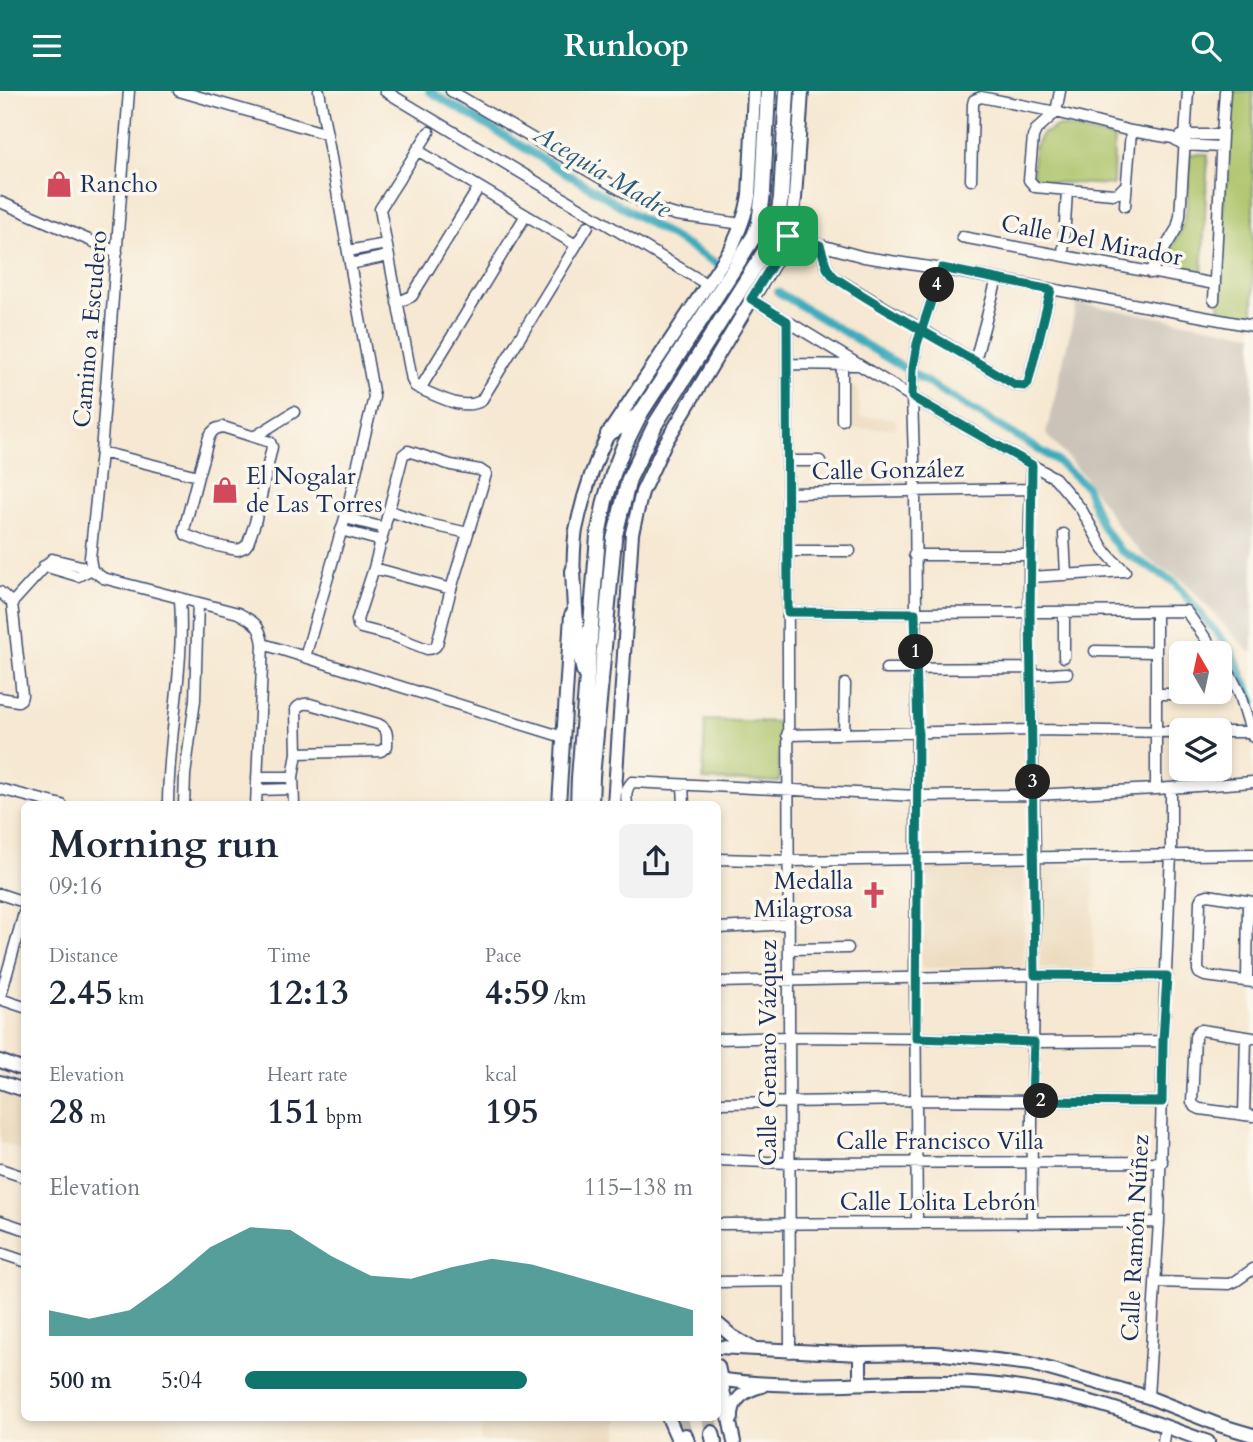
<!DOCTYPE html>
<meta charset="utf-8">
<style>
body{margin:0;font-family:Cardo,serif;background:#f2f2f3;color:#1f2937;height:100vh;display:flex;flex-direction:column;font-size:26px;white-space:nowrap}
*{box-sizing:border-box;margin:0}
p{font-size:23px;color:#747a83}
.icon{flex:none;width:38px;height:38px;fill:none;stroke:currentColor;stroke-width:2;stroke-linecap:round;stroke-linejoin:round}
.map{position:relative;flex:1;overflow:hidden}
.details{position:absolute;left:21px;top:710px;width:700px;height:620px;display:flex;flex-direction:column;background:#fff;border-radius:10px;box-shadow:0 4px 10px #0003}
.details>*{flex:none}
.needle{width:46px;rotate:351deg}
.tools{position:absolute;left:1169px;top:550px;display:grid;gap:14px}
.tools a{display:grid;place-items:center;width:63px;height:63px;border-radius:10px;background:#fff;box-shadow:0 4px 10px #0003;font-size:35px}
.pin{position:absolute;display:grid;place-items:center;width:60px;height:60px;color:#fff;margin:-30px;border-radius:14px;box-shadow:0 4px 10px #0006}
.km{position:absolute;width:35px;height:35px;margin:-18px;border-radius:50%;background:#222;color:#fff;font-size:19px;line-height:35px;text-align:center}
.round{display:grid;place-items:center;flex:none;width:74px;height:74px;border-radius:10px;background:#f2f2f3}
.head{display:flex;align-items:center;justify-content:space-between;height:119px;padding:0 28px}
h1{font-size:38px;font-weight:800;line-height:52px}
.metrics{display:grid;grid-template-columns:repeat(3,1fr);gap:10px;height:119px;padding:7px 28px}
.metrics div{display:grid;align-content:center}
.metrics b{font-size:35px;font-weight:800}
.metrics small{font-size:19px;font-weight:400}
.metrics p{font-size:19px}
.chart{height:196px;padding:14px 28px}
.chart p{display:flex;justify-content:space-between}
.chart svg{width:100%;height:126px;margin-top:7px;fill:#0f766e;opacity:.7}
ul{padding:0 28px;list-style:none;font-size:23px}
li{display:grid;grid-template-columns:112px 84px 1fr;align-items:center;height:52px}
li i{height:18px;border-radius:9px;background:#0f766e}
header{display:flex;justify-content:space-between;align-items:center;height:91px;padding:0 28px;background:#0f766e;color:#fff;font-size:32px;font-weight:800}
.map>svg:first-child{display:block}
</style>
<header><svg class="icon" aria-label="menu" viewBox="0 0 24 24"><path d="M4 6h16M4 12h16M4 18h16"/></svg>Runloop<svg class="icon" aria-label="search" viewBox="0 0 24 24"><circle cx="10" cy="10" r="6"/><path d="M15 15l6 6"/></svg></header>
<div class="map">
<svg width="1253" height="1351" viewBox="0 0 1253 1351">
<rect width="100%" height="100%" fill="#fbf7ec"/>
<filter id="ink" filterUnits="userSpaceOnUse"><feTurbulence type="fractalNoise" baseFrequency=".0143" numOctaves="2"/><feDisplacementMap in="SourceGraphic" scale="14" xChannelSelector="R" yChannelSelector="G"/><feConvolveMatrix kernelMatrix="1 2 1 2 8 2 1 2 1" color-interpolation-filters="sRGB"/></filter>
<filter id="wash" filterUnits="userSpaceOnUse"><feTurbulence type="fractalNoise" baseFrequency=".00686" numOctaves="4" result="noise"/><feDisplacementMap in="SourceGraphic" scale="28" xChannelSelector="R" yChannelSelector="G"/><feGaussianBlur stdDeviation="1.57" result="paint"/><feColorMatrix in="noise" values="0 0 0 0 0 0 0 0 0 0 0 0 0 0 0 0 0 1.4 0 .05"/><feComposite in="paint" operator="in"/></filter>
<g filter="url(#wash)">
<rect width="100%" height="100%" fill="#f6e8d2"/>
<path fill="#ebd8ba" d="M850,296l8,1 2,29 35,1 2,10 -46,1z
M1040,775h53l1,103h-54z
M921,777h103v100h-103z
M0,999l24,8v53l-24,-9z
M482,1327h136v24h-137z"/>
<path fill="#cbc3b8" d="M1077,212l176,31v317l-4,1 -63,-69 -40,-25 -23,-25 -39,-57 -38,-42z"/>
<path fill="#abc267" stroke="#637862" stroke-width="2" d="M1229,0h24v231l-34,-6z
M1059,35l55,12 -1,47 -80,-4 1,-33 8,-14z
M1189,63h19l-6,120 -39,-6 -1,-7c7,-10 15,-21 20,-34 8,-22 6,-49 7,-73z
M705,629l75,2 -1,60 -76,-2z"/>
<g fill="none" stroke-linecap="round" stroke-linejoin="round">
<path stroke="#3eabbd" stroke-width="8" d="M429,0l290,174
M778,201l278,168 30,26 16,40 18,24 54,32 58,69 21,50"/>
</g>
</g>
<g filter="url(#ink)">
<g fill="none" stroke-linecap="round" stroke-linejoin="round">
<path stroke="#cac3bb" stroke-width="14" stroke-dasharray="14 7" stroke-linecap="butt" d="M681,1326l4,19
M709,1326l3,16"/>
<defs>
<path id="minor" d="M179,0l148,43
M385,0l323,194
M451,0l201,117 24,7 66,9
M1060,0l-4,21 -20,18 -3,7 -4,43 6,7 78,7 5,-1 8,-8
M429,41l-49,77 32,171 3,6 5,3c18,7 42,22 61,12l107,-175
M1181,45l10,-1h31
M417,59l159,95
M971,89l2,-76 1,-4 7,-3 75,15 75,19 42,7 11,7 37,2
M0,111l117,50
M1125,115l6,-75
M788,145l76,21 78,12 311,57
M962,146l253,47
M820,154l7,23 7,9 181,108 9,1 4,-3 23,-93
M348,160l38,-7
M1063,165l4,-65
M350,173l38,-8
M1150,182l27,-45 3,-12 8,-125
M751,208l161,98 143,81 26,31 23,41 9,10 12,11
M1214,209l8,-165 3,-44
M397,212l15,-7 67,-109
M787,230l3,1031
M975,270l22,-82
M787,273l72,1
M842,274v55
M420,298l106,-174
M223,336l47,15 2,5 -17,76 -7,20 -3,4 -7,3 -11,-2 -18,-4 -23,-9 -2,-5 14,-54 11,-39c3,-6 6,-9 14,-10z
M254,346l40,-25
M408,360l43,14 29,5 6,4 -35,115 -14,55c-2,4 -5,5 -10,5l-31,-12 -35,-9 -3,-3 -1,-5 17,-52 29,-113z
M101,361l97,24
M788,370h32
M788,402l243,-4
M390,420l38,13 40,9
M345,427l40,10
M341,439l41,11
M1064,443l2,41
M788,460h62
M914,464h117
M44,475l34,10 10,-5
M374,477l77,21
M92,479l-2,-12 11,-106 28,-361
M92,479l11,8 135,35c17,9 22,12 25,31l-7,161
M1031,486l94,-6
M0,501l12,11 10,92 -1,4 -3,2 -18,-3
M12,512l40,-44 29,7 4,5
M788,521l127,1 271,-2 30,42
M1064,521v45
M263,553l300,93
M1095,560l61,1
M305,566l40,-139 29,-121 -55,-306
M1220,567l12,20 7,14 14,45
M886,578l146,-1
M1032,584l35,-2
M1156,603h31
M1220,641h31
M844,643l1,-50
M787,644l246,-5 148,2
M257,686h36
M683,694l1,20
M0,698l62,16
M1156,698v-177
M257,699l35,-1
M168,714c0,-69 17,-138 12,-206
M184,714l1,-30 10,-75 3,-97
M294,714l-1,-28 4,-24 -1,-44c4,-5 8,-6 14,-5l68,20c11,5 9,12 9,22l-6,5 -84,2
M627,714c-1,-9 -2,-16 5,-23l285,14 117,-1 122,-6 97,-7
M718,768l71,2 464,-7
M0,803l24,8
M1253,811l-45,-7 -6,2 -2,4 -2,69 1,3 6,3 48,6
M718,837l71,-4
M789,858l59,-1
M1247,890l1,-80
M718,891l317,-7 132,1
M0,907l24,-85
M0,908l24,8
M1253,947l-52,-8 -3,1 -3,6 -3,65 2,4 6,3 53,7
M718,948l70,-2 128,1 118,4 129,-1
M718,1012l197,-3 247,2
M1244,1024l2,-78
M718,1069l71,3 373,-1
M0,1078l24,8
M0,1130l24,8
M917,1132l-2,-245 2,-246 -2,-242 -3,-93 1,-29 4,-25 25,-74
M1032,1132c-2,-122 4,-244 3,-366 -2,-130 -10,-262 -3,-392
M718,1133l441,-2
M0,1162l24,8
M718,1191l70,-1
M1155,1191l74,2 7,-3 17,-12
M1148,1306l11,-175 4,-181 8,-187v-66
M1163,1351l2,-15"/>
<path id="major" d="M573,489c1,-17 0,-34 3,-50 7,-34 17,-65 32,-96l123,-185c8,-18 15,-34 18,-53l5,-105
M559,714l12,-190
M614,714l18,-272 10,-41 22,-47 118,-196c7,-16 11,-33 13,-51l7,-107
M0,970l24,9
M0,991l24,8
M718,1233l14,12 20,12
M718,1256l142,7 75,-1 96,11 117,33 71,28 34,10
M718,1275l16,76
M718,1288c77,12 155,1 233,3 46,1 91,8 136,19 41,10 81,27 121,41
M860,1292v-29
M668,1326l11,25
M732,1327c-1,-19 14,-28 30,-32"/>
<path id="highway" d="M608,343l31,-19
M573,480c2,34 2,68 11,100
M578,714l1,-27 19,-242 7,-35 8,-27 10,-26 17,-34 95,-147 19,-31 5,-13 4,-30 5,-102
M591,714l1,-28 22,-238 15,-60 27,-56 112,-177 10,-30 3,-18 6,-107
M712,1342l2,9
M685,1345l2,6"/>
</defs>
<use href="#minor" stroke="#3c4b6f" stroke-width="13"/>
<use href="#major" stroke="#3c4b6f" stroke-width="16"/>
<use href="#highway" stroke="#3c4b6f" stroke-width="18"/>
<use href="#minor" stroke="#fff" stroke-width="10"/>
<use href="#major" stroke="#fff" stroke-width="12"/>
<use href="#highway" stroke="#fff" stroke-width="14"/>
</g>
</g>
<g fill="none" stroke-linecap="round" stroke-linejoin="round" filter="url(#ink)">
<defs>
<path id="route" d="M788,145l-6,13 -31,50 36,22 1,291 127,1 3,119 -2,306 118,4 -2,59 130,1 1,-61 4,-65 -132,-1 -5,-362 2,-148 -120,-68 1,-29 4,-24 25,-76 109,22 -23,93 -4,3 -9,-1c-60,-37 -123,-69 -181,-108l-7,-9 -7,-23 -32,-9"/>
</defs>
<use href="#route" stroke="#fff" stroke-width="14"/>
<use href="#route" stroke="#0f766e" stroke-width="9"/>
</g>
<defs>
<symbol id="shop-bare" viewBox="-9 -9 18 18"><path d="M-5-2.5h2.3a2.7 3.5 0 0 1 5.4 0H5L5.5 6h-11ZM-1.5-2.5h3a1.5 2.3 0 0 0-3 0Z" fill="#d1495b" stroke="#fbf7ec" stroke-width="2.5" paint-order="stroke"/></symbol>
<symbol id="church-bare" viewBox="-9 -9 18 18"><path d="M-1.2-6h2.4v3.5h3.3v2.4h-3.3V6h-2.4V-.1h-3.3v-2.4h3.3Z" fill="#d1495b" stroke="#fbf7ec" stroke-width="2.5" paint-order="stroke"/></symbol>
</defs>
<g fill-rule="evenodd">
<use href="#shop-bare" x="40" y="74" width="38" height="38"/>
<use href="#shop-bare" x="206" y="380" width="38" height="38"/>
<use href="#church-bare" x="855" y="785" width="38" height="38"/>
</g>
<g text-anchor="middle" stroke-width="7" stroke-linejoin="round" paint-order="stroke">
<g font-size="24" fill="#1b2f5e" stroke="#fbf7ec" text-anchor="start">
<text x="80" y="101">Rancho</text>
<text x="246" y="393">El Nogalar<tspan x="246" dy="28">de Las Torres</tspan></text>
<text x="853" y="798" text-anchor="end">Medalla<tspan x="853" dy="28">Milagrosa</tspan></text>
</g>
<g font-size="24" fill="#1b2f5e" stroke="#fbf7ec">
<text transform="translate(1092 149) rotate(11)" y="8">Calle Del Mirador</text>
<text transform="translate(90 238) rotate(-85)" y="8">Camino a Escudero</text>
<text transform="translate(888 379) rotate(-1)" y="8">Calle González</text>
<text transform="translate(768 962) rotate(-90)" y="8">Calle Genaro Vázquez</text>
<text x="940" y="1058">Calle Francisco Villa</text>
<text x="938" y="1119">Calle Lolita Lebrón</text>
<text transform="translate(1135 1147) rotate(-87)" y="8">Calle Ramón Núñez</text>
</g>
<g font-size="26" font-style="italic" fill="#275a7f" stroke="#fbf7ec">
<text transform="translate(603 80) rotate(31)" y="9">Acequia Madre</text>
</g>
</g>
</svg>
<div class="tools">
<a><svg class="needle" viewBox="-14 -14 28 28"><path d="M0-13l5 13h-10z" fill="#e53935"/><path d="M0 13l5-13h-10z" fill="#747a83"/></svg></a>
<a><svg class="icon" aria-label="layers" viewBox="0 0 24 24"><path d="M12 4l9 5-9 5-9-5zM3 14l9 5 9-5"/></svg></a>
</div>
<div class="pin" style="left:788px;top:145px;background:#1e9e55"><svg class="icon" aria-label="arrive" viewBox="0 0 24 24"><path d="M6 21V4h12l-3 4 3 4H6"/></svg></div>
<b class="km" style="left:916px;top:561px">1</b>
<b class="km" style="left:1041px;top:1010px">2</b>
<b class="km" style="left:1033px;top:691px">3</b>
<b class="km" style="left:937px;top:194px">4</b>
<section class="details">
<div class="head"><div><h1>Morning run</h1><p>09:16</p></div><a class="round"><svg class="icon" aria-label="share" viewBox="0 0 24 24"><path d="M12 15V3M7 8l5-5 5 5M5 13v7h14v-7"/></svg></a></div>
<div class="metrics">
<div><p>Distance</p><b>2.45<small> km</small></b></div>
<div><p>Time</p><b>12:13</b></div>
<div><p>Pace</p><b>4:59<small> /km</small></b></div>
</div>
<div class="metrics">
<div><p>Elevation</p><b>28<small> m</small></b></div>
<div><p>Heart rate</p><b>151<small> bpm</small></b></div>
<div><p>kcal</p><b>195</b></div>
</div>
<div class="chart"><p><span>Elevation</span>115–138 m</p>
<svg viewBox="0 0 160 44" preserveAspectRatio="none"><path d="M0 44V35L10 38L20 35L30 25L40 13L50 6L60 7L70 16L80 23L90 24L100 20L110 17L120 19L130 23L140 27L150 31L160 35V44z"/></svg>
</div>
<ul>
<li><b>500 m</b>5:04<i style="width:63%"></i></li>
</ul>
</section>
</div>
